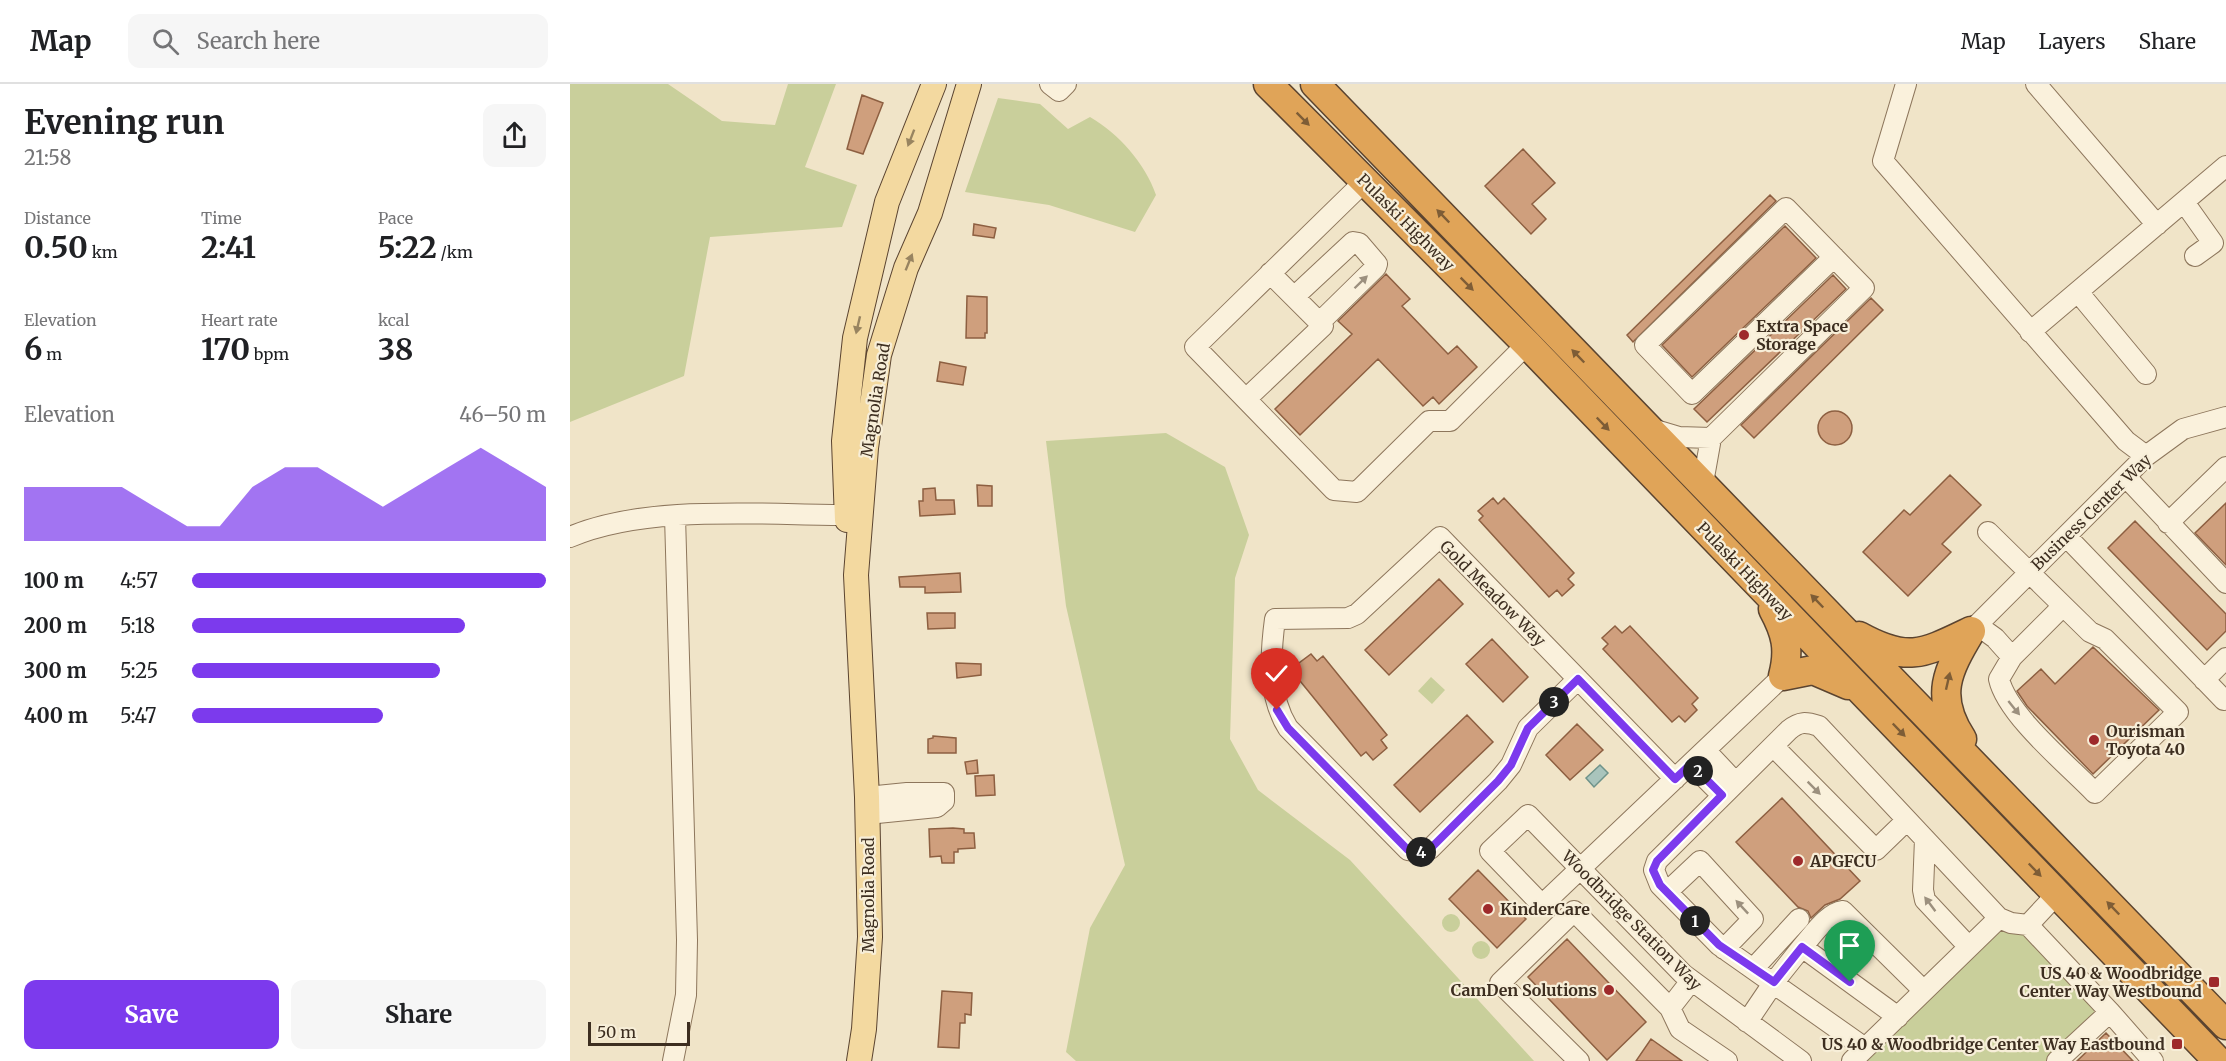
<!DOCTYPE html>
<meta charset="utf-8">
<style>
body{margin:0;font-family:Merriweather,serif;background:#f6f6f6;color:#202124;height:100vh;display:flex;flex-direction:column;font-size:22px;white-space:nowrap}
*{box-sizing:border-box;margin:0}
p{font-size:20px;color:#757577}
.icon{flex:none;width:33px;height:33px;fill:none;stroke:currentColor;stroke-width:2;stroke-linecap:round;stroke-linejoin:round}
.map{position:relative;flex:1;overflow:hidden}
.drawer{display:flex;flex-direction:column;background:#fff;width:570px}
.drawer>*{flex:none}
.scale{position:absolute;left:18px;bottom:15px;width:102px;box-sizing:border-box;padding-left:6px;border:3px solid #3d2e20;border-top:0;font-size:16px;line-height:21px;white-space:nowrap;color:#3d2e20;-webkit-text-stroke:4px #f7eed8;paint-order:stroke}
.pin{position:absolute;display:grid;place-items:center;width:51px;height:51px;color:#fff;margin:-62px -26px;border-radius:50% 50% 50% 0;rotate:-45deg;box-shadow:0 0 6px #0007}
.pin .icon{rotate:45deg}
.km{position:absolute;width:30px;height:30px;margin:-15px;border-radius:50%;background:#222;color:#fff;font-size:16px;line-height:30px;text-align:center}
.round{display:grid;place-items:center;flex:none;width:63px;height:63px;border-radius:12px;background:#f6f6f6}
.overview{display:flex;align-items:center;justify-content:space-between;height:102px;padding:0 24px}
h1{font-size:33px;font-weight:700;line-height:45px}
.metrics{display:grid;grid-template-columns:repeat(3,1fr);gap:9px;height:102px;padding:6px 24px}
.metrics div{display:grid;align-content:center}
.metrics b{font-size:30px;font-weight:700}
.metrics small{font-size:16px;font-weight:400}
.metrics p{font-size:16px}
.chart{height:168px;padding:12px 24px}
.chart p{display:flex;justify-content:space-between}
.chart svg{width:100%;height:108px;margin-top:6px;fill:#7c3aed;opacity:.7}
.primary-button{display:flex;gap:12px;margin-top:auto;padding:12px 24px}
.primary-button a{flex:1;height:69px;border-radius:12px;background:#7c3aed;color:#fff;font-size:24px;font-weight:700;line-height:69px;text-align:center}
.primary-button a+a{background:#f6f6f6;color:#202124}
ul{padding:0 24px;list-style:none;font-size:20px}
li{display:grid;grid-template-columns:96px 72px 1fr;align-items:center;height:45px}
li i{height:15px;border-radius:8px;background:#7c3aed}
header{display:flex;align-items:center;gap:36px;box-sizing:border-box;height:84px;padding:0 30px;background:#fff;border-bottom:2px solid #e0e0e0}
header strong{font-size:28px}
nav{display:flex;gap:33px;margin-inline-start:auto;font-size:21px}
.search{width:420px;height:54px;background:#f6f6f6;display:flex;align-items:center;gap:15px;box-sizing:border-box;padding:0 21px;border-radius:12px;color:#757577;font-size:22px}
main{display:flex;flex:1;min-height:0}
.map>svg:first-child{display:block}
</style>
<header>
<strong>Map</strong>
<div class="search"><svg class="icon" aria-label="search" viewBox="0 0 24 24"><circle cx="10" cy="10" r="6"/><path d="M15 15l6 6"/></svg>Search here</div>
<nav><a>Map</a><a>Layers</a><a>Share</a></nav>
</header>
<main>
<section class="drawer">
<div class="overview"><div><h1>Evening run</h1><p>21:58</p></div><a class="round"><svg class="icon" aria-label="share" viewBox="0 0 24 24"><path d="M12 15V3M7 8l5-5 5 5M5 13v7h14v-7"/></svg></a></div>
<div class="metrics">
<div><p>Distance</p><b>0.50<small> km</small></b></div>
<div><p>Time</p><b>2:41</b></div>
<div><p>Pace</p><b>5:22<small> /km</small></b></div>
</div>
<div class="metrics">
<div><p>Elevation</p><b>6<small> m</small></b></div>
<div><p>Heart rate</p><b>170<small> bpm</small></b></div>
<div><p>kcal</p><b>38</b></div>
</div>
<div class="chart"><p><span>Elevation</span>46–50 m</p>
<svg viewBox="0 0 160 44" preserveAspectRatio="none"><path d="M0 44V22L10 22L20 22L30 22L40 30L50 38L60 38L70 22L80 14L90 14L100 22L110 30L120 22L130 14L140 6L150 14L160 22V44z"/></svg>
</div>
<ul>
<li><b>100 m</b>4:57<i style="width:100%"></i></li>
<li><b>200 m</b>5:18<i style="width:77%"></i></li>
<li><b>300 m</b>5:25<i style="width:70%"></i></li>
<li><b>400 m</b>5:47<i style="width:54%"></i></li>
</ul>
<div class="primary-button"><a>Save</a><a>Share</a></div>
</section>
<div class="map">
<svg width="1656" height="977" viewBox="0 0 1656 977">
<rect width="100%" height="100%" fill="#f0e4c8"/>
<path fill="#c9cf9b" d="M0,0h98l54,37 53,4 13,-41h48l-31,83 52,18 -15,42 -132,10 -26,139 -114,46z
M428,14l42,6 28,25 22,-12c28,16 55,46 66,78l-21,37 -86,-27 -84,-13z
M596,349l59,34 24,68 -14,43 -5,161 28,51 92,70 184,201h-458l-10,-9 24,-124 35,-63 -59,-259 -20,-165z
M861,593l14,13 -13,14 -14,-13z
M872 839a9 9 0 1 1 18 0a9 9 0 1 1-18 0Z
M1433,845l19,1 72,78v10l-43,43h-185z
M902 866a9 9 0 1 1 18 0a9 9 0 1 1-18 0Z"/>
<path fill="#a9c4bc" stroke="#6f938a" stroke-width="1.5" d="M1030,681l8,8 -14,14 -8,-9z"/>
<path fill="#cf9f7d" stroke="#8d5f41" stroke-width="1.5" d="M292,11l21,8 -20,51 -16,-5z
M953,65l32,34 -23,21 14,15 -15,15 -46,-48z
M1200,111l6,6 -143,141 -6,-7z
M404,140l22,4 -2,10 -21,-3z
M1215,142l31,32 -124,119 -30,-32z
M816,190l24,25 -8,7 46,48 9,-8 20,21 -38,37 -6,-7 -10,9 -45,-47 -78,76 -25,-26 77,-75 -14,-13z
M1263,191l13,14 -139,133 -13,-13z
M397,212l20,1v36h-2v5h-19z
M1301,214l12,12 -129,128 -13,-13z
M370,278l26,5 -3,18 -26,-4z
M1248 344a17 17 0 1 1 34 0a17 17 0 1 1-34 0Z
M1380,391l31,30 -39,39 9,8 -43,44 -45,-44 41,-42 6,5z
M407,401l15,1v20h-14z
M365,404l1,12h18l1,14 -35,2 -1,-15h4v-12z
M923,414l5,6 6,-6 70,75 -6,6 6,6 -12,11 -5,-6 -8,7 -70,-77 4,-4 -5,-5z
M1656,419v62l-31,-32z
M1565,437l91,93v17l-19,19 -99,-102z
M390,489l1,19 -36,1v-6h-25l-1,-10z
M869,495l24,25 -74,71 -24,-25z
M357,529h28v15l-27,1z
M1045,542l7,7 8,-7 68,72 -6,6 5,6 -12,12 -6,-6 -7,6 -69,-73 5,-5 -6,-6z
M922,555l36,38 -25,25 -37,-38z
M1523,563l66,63 -66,64 -66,-68 -10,-15 24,-22 14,15z
M741,570l6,7 6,-5 64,79 -6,5 6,8 -14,12 -7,-8 -5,4 -65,-80 4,-4 -5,-6z
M386,579l25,1v11l-24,3z
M897,631l26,27 -73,70 -26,-27z
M1007,640l26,26 -33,30 -24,-25z
M363,652l23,2v15h-28v-14l5,-1z
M407,676l1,13 -11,1 -2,-12z
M424,691l1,20 -19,1 -1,-20z
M1212,714l78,83 -20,18 -15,6 -14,13 -3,-7 -10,-4 -62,-65z
M359,745l24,-1 11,1v4h10l1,15 -17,1v3h-4v11h-12l-1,-7 -11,1z
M908,786l48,49 -29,29 -48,-49z
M997,855l79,83 -39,38 -79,-83z
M372,907l30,2 -1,22 -6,-1v9h-5l-1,25 -21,-1z
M1536,949l27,28h-56z
M1081,955l31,22h-46z"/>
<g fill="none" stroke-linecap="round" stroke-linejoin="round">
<defs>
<path id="minor" d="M480,0l9,7 7,-7
M1336,0l-23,77 243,280 20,15
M1466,0l121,141
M795,97l-170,166 139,143 23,2 72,-71h21l77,-77
M1614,118l29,41 -18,13
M1508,208l68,82
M724,213l59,-55 6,1 18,21 -1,3 -57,56
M1460,248l196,-166
M676,315l77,-73 -53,-53
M1079,344l30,9 32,1
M1556,393l100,106
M1133,399l8,-45 153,-150 -78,-80 -141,137 47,49 142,-137
M1598,439l58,-56
M1418,448l102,100 15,7 73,73 -83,81c-27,-28 -88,-78 -96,-114l13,-22 51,-51
M1496,452l158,164 2,-2
M0,453c76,-33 194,-22 277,-22
M1407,541l18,13 17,19
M1401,547l175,-175 37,-27 43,-12
M1213,592l-241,229 -52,-54 38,-36 155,159 118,87
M1008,595l-50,49 -17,37 -13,16 -68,68 -7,3 -15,-2 -120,-122c-20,-32 -18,-72 -13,-109l73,-1 9,-4 83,-77 235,242
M1634,596l22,-22
M1203,662l103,104 31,-30
M1135,666l30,32
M1121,680l31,31
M297,713l40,-4h37v8l-7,6 -70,7
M1355,755l-2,51 2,10 44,47
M1097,808l33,-31 53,58 -29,30
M1429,834l12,5 17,2 29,-31
M1458,841l82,87
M1232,863c11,-12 25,-34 41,-36l81,80
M1183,885l46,-50
M1100,924l10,21 47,32
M1177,938l27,-40 28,-35 96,70
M103,977l13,-66 1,-55 -12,-424
M1009,977l-79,-78 74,-72 96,97 21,-27
M1282,977l147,-143 -180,-192c-13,-4 -19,-5 -30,4l-132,131 -3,9 6,15 59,60 146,103
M1487,977l53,-49 43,49"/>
<path id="major" d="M277,436l-3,-79 11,-103 32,-136 47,-118
M289,977l5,-32 6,-92 -3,-140 -11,-222 10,-127 13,-93 27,-87 24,-55 39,-129"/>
<path id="highway" d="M698,0l259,260 691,717
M745,0l911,941
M1203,525c13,24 17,40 10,67l30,-6 35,15
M1289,552c49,27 64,18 112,-5
M1392,655c-28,-43 -15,-68 9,-108"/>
</defs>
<use href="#minor" stroke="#8d765c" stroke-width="22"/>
<use href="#major" stroke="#5b4430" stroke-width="26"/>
<use href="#highway" stroke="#5b4430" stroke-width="31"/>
<use href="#minor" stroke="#faf1dc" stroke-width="20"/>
<use href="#major" stroke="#f3d9a0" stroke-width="24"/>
<use href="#highway" stroke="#e0a458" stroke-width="28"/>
</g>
<defs><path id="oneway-solid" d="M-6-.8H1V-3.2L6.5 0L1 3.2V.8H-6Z" transform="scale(1.5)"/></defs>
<g fill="#7e5d36">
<use href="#oneway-solid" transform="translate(733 35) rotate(45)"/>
<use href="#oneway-solid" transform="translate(873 132) rotate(-134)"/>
<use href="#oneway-solid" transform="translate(897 200) rotate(45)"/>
<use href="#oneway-solid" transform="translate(1008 272) rotate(-134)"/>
<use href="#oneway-solid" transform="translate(1033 340) rotate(46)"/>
<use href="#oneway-solid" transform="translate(1247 517) rotate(-134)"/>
<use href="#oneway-solid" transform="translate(1378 597) rotate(-77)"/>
<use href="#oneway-solid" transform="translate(1329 646) rotate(46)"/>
<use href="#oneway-solid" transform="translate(1465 786) rotate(46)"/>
<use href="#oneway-solid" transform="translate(1543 824) rotate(-134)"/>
</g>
<g fill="#988460">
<use href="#oneway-solid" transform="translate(341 54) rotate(111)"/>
<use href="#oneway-solid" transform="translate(339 178) rotate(-68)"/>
<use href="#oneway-solid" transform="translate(288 241) rotate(103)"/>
</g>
<g fill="#9c907e">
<use href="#oneway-solid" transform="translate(791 198) rotate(-44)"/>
<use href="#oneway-solid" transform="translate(1444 624) rotate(51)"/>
<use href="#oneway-solid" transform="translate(1244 704) rotate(45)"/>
<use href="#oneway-solid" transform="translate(1360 820) rotate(-127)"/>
<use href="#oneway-solid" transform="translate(1172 823) rotate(-133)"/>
</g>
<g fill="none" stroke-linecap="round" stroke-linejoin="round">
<defs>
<path id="route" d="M707,626l11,18 120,122 15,2 7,-3 68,-68 13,-16 17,-37 50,-49 97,100 16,-15 31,31 -65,66 -4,9 7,15 59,60 55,37 28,-35 48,35"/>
</defs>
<use href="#route" stroke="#fff" stroke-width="12"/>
<use href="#route" stroke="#7c3aed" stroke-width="8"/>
</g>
<g fill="#9e2a2b" stroke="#f7eed8" stroke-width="2">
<circle cx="1174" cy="251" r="6"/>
<circle cx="1524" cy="656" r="6"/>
<circle cx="1228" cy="777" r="6"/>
<circle cx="918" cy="825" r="6"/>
<rect x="1638" y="892" width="12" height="12" rx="3"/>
<circle cx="1039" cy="906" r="6"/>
<rect x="1601" y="954" width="12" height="12" rx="3"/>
</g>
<g text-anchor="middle" stroke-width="4.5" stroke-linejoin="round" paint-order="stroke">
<g font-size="16" fill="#3d2e20" stroke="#f7eed8">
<text transform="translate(836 138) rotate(45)" y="6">Pulaski Highway</text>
<text transform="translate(305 316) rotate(-81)" y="6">Magnolia Road</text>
<text transform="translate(1521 428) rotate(-44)" y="6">Business Center Way</text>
<text transform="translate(1175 487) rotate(46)" y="6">Pulaski Highway</text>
<text transform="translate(923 509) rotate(45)" y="6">Gold Meadow Way</text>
<text transform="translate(298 811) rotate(-90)" y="6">Magnolia Road</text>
<text transform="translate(1062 836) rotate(45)" y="6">Woodbridge Station Way</text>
</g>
<g font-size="16" font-weight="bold" fill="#3d2e20" stroke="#f7eed8" text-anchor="start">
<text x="1186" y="248">Extra Space<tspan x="1186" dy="18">Storage</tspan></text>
<text x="1536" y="653">Ourisman<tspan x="1536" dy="18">Toyota 40</tspan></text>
<text x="1240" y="783">APGFCU</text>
<text x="930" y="831">KinderCare</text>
<text x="1632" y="895" text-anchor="end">US 40 &amp; Woodbridge<tspan x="1632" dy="18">Center Way Westbound</tspan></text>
<text x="1027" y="912" text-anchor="end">CamDen Solutions</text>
<text x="1595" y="966" text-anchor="end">US 40 &amp; Woodbridge Center Way Eastbound</text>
</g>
</g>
</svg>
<div class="scale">50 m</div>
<div class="pin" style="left:1280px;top:898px;background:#1e9e55"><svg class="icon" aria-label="arrive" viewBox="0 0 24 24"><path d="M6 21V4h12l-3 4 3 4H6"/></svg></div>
<div class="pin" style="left:707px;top:626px;background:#d93025"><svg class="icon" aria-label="check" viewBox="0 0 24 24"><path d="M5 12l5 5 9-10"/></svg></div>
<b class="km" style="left:1125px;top:837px">1</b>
<b class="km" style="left:1128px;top:687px">2</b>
<b class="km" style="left:984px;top:618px">3</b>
<b class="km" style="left:851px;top:768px">4</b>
</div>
</main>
